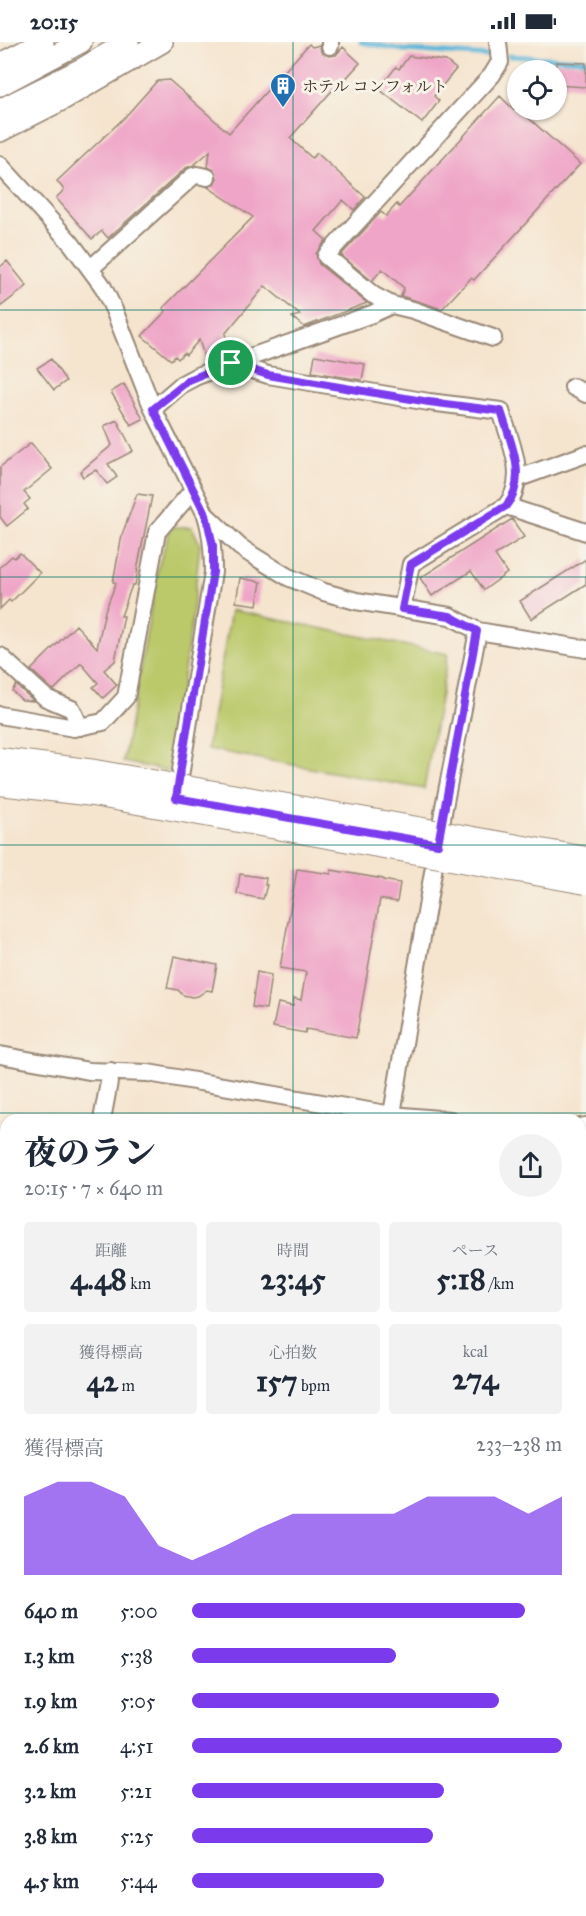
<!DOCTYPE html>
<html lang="ja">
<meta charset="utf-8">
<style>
body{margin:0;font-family:"IM FELL Great Primer","Noto Serif JP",serif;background:#f2f2f3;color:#1f2937;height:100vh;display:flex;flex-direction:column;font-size:22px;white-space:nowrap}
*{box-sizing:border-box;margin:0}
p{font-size:20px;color:#747a83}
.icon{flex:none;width:33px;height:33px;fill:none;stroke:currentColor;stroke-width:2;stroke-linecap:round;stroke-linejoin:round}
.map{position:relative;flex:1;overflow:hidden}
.details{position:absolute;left:0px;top:1072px;width:586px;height:802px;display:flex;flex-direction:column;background:#fff;border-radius:18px 18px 0 0;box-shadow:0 2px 4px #0004}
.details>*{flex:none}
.tools{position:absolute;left:507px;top:18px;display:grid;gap:12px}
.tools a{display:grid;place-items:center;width:60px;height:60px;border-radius:50%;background:#fff;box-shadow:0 2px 4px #0004;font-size:30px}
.pin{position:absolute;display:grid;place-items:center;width:51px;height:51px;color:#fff;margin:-26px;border:3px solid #fff;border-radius:50%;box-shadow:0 2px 6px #0007}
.round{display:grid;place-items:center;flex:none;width:63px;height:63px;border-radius:32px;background:#f2f2f3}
.summary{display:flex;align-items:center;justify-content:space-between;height:102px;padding:0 24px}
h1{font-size:33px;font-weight:800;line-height:45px}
.metrics{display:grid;grid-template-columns:repeat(3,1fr);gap:9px;height:102px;padding:6px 24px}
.metrics div{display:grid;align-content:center;border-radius:6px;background:#f2f2f3;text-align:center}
.metrics b{font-size:30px;font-weight:800}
.metrics small{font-size:16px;font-weight:400}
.metrics p{font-size:16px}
.chart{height:168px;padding:12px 24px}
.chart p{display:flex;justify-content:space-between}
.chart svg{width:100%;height:108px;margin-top:6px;fill:#7c3aed;opacity:.7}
ul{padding:0 24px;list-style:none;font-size:20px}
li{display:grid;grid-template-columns:96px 72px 1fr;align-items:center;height:45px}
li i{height:15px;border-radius:8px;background:#7c3aed}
.status{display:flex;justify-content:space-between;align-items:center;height:42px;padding:0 30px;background:#fff;direction:ltr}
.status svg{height:16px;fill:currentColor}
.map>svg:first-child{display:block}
</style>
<div class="status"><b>20:15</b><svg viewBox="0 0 49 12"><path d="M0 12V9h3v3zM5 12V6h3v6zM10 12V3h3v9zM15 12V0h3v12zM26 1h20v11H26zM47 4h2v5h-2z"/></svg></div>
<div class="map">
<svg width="586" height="1874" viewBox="0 0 586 1874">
<rect width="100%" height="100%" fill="#f7f3e8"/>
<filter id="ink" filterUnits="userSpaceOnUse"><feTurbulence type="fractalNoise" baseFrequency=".0167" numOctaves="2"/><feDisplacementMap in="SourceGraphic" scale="12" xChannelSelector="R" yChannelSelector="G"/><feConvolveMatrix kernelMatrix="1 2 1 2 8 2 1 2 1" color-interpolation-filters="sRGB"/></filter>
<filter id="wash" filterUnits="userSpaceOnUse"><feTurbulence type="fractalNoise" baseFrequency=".008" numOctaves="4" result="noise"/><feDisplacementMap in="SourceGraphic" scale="24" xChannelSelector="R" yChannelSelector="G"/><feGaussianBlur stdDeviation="1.35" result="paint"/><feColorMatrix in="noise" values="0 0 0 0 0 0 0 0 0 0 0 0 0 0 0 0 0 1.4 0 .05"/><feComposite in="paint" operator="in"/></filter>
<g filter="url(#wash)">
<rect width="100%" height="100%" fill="#f5e4ce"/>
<path fill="#bbc96b" stroke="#7b7a44" stroke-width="1.5" d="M171,485h21l8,17 -8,76 -24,151 -45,-9 36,-198z
M231,568l217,44 -24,135 -217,-40z"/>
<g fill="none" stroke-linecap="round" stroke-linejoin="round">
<path stroke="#5bb6d9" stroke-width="5" d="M361,0l42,8 88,6
M509,14l77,4"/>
<path stroke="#988776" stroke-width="45" d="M0,1713l6,1
M580,1823l6,3
M478,1874l6,-5"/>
</g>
<g id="blocks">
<path fill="#efa5c7" d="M309,2l3,3 8,-2 1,7 8,4 7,-1 7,-8 17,16 -20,22 -2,-1 -48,54 22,20 5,-5 48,44 -11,13 -11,-10 -27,31 10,9 -10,14 3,10 48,39 -63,24 -12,-10 8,-2 -35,-29 -40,48 6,19 -25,9 -7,-22 -13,15 -2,-2 -6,6 -3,-3 -4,4 -29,-24 24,-25 -3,-3 90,-91 -45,-30 6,-3 3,-6 -3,-8 -6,-3 2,-16 -16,14 -8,3 -78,70 -6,-7 -10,8 -36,-41 8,-8 -7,-9 67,-63 33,-37 12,-1 60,53z
M409,14l37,5 10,8 -22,27 5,5 -17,22 -43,-34 17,-22 3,2z
M556,20l30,1v24l-30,-2z
M500,54l14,14v-5l66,59 -106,116 -3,-2 -29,31 -41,-13 3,-8 -22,-19 -10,12 -31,-26 40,-43 5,4 11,-12 2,3z
M7,219l20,25 -27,21v-40z
M315,313l50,9 -3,16 -50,-8z
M51,317l15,22 -12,9 -17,-22z
M124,342l19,35 -12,6 -20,-33z
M117,378l16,31 -25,13 9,13 -10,7 -11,-14 -13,7 -3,-5 32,-27 -8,-19z
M31,401l21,26 -28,23 6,7 -6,5 4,5 -21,17 -7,-9v-50z
M137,452l15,2 -15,74h1l-3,15h-3l-11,31h3l-9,45 -11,9 13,15 -14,13 -10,-11 5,-4 -17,-20 -27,27 -2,-1 -21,-19 45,-45 21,23 8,-37 11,-28 -3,-1 9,-47z
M512,477l12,18 -29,18 12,18 -23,17 -13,-19 -39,25 -12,-18z
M20,511l20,20 -29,29 -2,-2 -9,9v-42l12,-11 2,2z
M586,517v25l-55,35 -11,-18z
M240,536l21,4 -4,23 -21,-3z
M16,643l18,16 -12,-1 -10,-9z
M297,827l34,5v-4l52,9v1l17,3 -3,19 -17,-3 -24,139 -50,-9 -1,4 -32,-6 5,-24 15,3 1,-8 7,2 5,-28 -26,-4z
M240,832l26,4 -1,7h2l-4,14 -26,-5z
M174,914l43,9 -5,26 -5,-1 -9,6 -6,1 -9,-2 -5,-5 -11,-2z
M257,930l14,3 -5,34 -14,-2z"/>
</g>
</g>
<g filter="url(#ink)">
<use href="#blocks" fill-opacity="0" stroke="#988776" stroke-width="1.5"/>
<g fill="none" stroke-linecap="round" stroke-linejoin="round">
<defs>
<path id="minor" d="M330,4v-4
M0,123l71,78 31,42 12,25 39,99 53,106c6,19 7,37 7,57l-36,223
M90,227l103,-93 4,-1 10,2
M392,263l21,5 80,28
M231,321l37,12 161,27 72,9c9,31 28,67 5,95l-95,58 -9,45
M573,345l13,7
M153,367l29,-25 15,-8 175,-62 20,-9 -19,-10 -47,-39 166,-181 8,-13 -2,-20
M519,436l67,-24
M506,464l80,26
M206,473l34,32 12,8 36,22 36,15 32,9 94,15 28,15 108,18
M0,614l46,42 26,11 8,18
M0,673l74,13 29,-6 23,-25 31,-165 36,-42
M0,1013l89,16 59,2 244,42 8,5
M392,1073l58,5
M102,1078l9,-49
M391,1078l53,-313 34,-176
M580,1085l6,-1
M580,1171l6,1
M584,1506l2,-12
M0,1650l5,-28
M0,1811l6,1"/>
<path id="major" d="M0,22l43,-22
M0,43l81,-43
M0,68l82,-41 46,-27
M0,89l63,-32 99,-57"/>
</defs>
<use href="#minor" stroke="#988776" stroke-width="20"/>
<use href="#major" stroke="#988776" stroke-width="24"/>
<use href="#minor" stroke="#fff" stroke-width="16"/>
<use href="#major" stroke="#fff" stroke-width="21"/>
<defs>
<path id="highway-bridge" d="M0,719l95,12 491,87
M0,740l93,11 493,88"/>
</defs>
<use href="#highway-bridge" stroke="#988776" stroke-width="28" stroke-linecap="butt"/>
<use href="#highway-bridge" stroke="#fff" stroke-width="26"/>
</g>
</g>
<g fill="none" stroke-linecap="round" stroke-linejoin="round" filter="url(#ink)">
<defs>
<path id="route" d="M231,321l37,12 161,27 72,9c9,30 28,68 5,95l-95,58 -9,45 48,7 27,15 -39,213 -262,-46 37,-226v-26l-7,-31 -53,-106 36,-29z"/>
</defs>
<use href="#route" stroke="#fff" stroke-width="12"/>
<use href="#route" stroke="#7c3aed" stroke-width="8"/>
</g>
<path fill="none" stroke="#0f766e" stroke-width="1.5" stroke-opacity="0.55" d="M293,0v1078M0,268h586M0,535h586M0,803h586M0,1071h586M0,1339h6M580,1339h6M0,1606h6M580,1606h6M293,1869v5"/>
<defs>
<symbol id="building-pin" viewBox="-11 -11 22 30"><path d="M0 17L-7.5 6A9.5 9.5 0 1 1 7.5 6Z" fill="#1f6fb2" stroke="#f7f3e8"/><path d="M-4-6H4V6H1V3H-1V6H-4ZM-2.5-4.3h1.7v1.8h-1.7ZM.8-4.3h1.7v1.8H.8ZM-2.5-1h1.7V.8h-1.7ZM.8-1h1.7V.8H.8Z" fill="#fff"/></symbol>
</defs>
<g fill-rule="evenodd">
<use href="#building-pin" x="268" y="29" width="30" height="40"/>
</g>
<g text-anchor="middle" stroke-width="6" stroke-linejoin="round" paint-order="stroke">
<g font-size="16" fill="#3b2a1e" stroke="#f7f3e8" text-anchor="start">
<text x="302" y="50">ホテル コンフォルト</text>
</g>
</g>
</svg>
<div class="tools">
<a><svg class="icon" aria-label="locate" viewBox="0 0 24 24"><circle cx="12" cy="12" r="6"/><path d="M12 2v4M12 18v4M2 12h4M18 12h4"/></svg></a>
</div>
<div class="pin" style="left:231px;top:321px;background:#1e9e55"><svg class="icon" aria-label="arrive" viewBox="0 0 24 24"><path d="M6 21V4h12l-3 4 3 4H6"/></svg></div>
<section class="details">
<div class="summary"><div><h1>夜のラン</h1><p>20:15 · 7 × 640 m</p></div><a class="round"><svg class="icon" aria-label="share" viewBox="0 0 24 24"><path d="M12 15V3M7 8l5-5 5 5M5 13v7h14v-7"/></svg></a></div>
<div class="metrics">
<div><p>距離</p><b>4.48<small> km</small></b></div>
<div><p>時間</p><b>23:45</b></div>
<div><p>ペース</p><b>5:18<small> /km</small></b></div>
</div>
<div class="metrics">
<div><p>獲得標高</p><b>42<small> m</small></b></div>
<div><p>心拍数</p><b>157<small> bpm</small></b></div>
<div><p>kcal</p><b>274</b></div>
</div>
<div class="chart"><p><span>獲得標高</span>233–238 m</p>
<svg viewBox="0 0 160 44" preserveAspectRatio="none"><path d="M0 44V12L10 6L20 6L30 12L40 32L50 38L60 32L70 25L80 19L90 19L100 19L110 19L120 12L130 12L140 12L150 19L160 12V44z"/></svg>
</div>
<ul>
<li><b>640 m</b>5:00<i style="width:90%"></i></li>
<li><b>1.3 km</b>5:38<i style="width:55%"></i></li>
<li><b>1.9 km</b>5:05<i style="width:83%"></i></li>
<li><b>2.6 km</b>4:51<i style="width:100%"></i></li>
<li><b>3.2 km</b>5:21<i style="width:68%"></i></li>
<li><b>3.8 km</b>5:25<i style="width:65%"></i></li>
<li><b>4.5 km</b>5:44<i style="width:52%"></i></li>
</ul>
</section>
</div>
